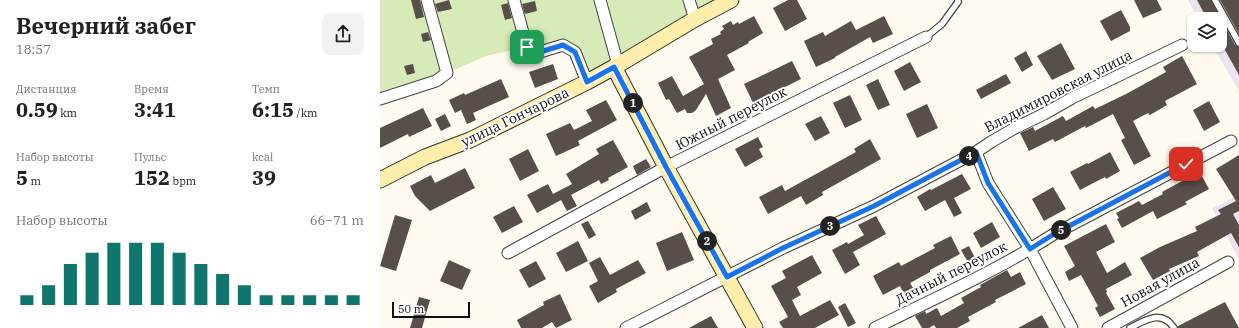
<!DOCTYPE html>
<html lang="ru">
<meta charset="utf-8">
<style>
body{margin:0;font-family:"IBM Plex Serif",serif;background:#f2f2f2;color:#222;height:100vh;display:flex;flex-direction:column;font-size:15px;white-space:nowrap}
*{box-sizing:border-box;margin:0}
p{font-size:13px;color:#767676}
.icon{flex:none;width:22px;height:22px;fill:none;stroke:currentColor;stroke-width:2;stroke-linecap:round;stroke-linejoin:round}
.map{position:relative;flex:1;overflow:hidden}
.side{display:flex;flex-direction:column;background:#fff;width:380px}
.side>*{flex:none}
.controls{position:absolute;left:807px;top:12px;display:grid;gap:8px}
.controls a{display:grid;place-items:center;width:40px;height:40px;border-radius:8px;background:#fff;box-shadow:0 1px 3px #0004;font-size:20px}
.scale{position:absolute;left:12px;bottom:10px;width:78px;box-sizing:border-box;padding-left:4px;border:2px solid #0f0f0f;border-top:0;font-size:11px;line-height:14px;white-space:nowrap;color:#0f0f0f;-webkit-text-stroke:3px #fff;paint-order:stroke}
.pin{position:absolute;display:grid;place-items:center;width:34px;height:34px;color:#fff;margin:-17px;border-radius:8px;box-shadow:0 2px 6px #0006}
.km{position:absolute;width:20px;height:20px;margin:-10px;border-radius:50%;background:#222;color:#fff;font-size:11px;line-height:20px;text-align:center}
.round{display:grid;place-items:center;flex:none;width:42px;height:42px;border-radius:8px;background:#f2f2f2}
.head{display:flex;align-items:center;justify-content:space-between;height:68px;padding:0 16px}
h1{font-size:22px;font-weight:700;line-height:30px}
.stats{display:grid;grid-template-columns:repeat(3,1fr);gap:6px;height:68px;padding:4px 16px}
.stats div{display:grid;align-content:center}
.stats b{font-size:20px;font-weight:700}
.stats small{font-size:11px;font-weight:400}
.stats p{font-size:11px}
.chart{height:112px;padding:8px 16px}
.chart p{display:flex;justify-content:space-between}
.chart svg{width:100%;height:72px;margin-top:4px;stroke:#0f766e;stroke-width:6}
main{display:flex;flex:1;min-height:0}
.map>svg:first-child{display:block}
</style>
<main>
<section class="side">
<div class="head"><div><h1>Вечерний забег</h1><p>18:57</p></div><a class="round"><svg class="icon" aria-label="share" viewBox="0 0 24 24"><path d="M12 15V3M7 8l5-5 5 5M5 13v7h14v-7"/></svg></a></div>
<div class="stats">
<div><p>Дистанция</p><b>0.59<small> km</small></b></div>
<div><p>Время</p><b>3:41</b></div>
<div><p>Темп</p><b>6:15<small> /km</small></b></div>
</div>
<div class="stats">
<div><p>Набор высоты</p><b>5<small> m</small></b></div>
<div><p>Пульс</p><b>152<small> bpm</small></b></div>
<div><p>kcal</p><b>39</b></div>
</div>
<div class="chart"><p><span>Набор высоты</span>66–71 m</p>
<svg viewBox="0 0 160 44" preserveAspectRatio="none"><path d="M5 44V38M15 44V32M25 44V19M35 44V12M45 44V6M55 44V6M65 44V6M75 44V12M85 44V19M95 44V25M105 44V32M115 44V38M125 44V38M135 44V38M145 44V38M155 44V38"/></svg>
</div>
</section>
<div class="map">
<svg width="859" height="328" viewBox="0 0 859 328">
<rect width="100%" height="100%" fill="#fffbf0"/>
<path fill="#ebe3ed" d="M808,0h51v91l-27,-46h8v-26h-22z
M859,195v64l-27,-51z"/>
<path fill="#d7ebb8" d="M0,0h351l-144,82 -12,-29 -12,-8 -26,8 -10,-6 -41,9 -39,17 -67,26z"/>
<path fill="#584e4a" d="M31,0h9l4,17 -8,2z
M69,0l3,9 -14,3 -3,-8z
M408,0h9l10,19 -22,12 -12,-23z
M754,0h23l5,10 -19,8z
M817,0h14l24,45 4,2v28l-19,-34v-22h-13z
M840,0h19v34z
M155,1l2,10 -12,3 -3,-10z
M128,3l4,15 -7,2 -4,-15z
M741,10l9,17v4l-19,10 -11,-20z
M374,16l9,17 -15,9 1,1 -22,12 8,15 -17,9 13,29 -15,8 -10,-22 -10,16 -4,3h-5l-2,-4 -8,4 -8,-14 -3,1 -8,-17 14,-7 11,20 21,-12 -15,-27 24,-13 -2,-5 10,-5 -1,-2 4,-3 -2,-3 9,-5 2,4 5,-3 1,2z
M504,16l9,18 -20,9 -3,-6 -35,20v1l-19,9 -12,-26 19,-9 2,4 26,-15 5,9z
M48,32l3,8 -8,2 -2,-8z
M681,43l14,26 -23,11 -15,-24z
M646,51l7,14 -11,7 -8,-14z
M802,56l15,28 -32,17 2,4 -17,10 -2,-2 -15,8 18,35 -17,9 -13,-25 4,-2 -12,-24 -27,14 -1,-2 -30,16 -2,-3 -24,12 -9,-18 13,-6 2,4 28,-15 3,5 27,-15 2,3 31,-15 40,-22 -3,-5z
M412,61l9,18 -32,16 1,1 -16,9 -10,-21z
M530,62l11,20 -17,9 -10,-20z
M33,64l2,9 -8,2 -3,-9z
M173,64l5,15 -23,9 -6,-16z
M626,74l5,9 -30,16 -5,-9z
M121,79l8,18 -36,16 3,7 -9,4 -6,-14 -6,3 -6,-13 15,-7 1,2z
M498,79l12,26 -12,5 -12,-25z
M470,95l12,25 -17,8 -12,-25z
M226,100l11,20 -39,21 2,4 -24,11 -10,-22 24,-11 4,7 18,-9 -6,-11z
M829,101l11,21 -16,9 -11,-21z
M547,104l11,24 -21,10 -11,-24z
M43,108l9,18 -23,11 -1,-3 -28,14v-20z
M65,114l6,12 -10,5 -6,-12z
M441,116l9,17 -15,8 -10,-17z
M378,137l5,10 -4,2 4,8 -18,10 -10,-18z
M490,139l11,20 -59,33 1,3 -17,10 -5,-9 -33,18 -9,-17 23,-12 3,6 71,-39 -2,-3z
M233,140l15,27 -20,11 1,2 -8,4 -2,-4 -28,15 6,11 -10,5 -6,-11 -24,13 -10,-18 21,-11 5,10 19,-10 -6,-10 33,-20 -3,-5z
M148,149l11,22 -19,10 -11,-22z
M730,152l10,19 -14,8 -1,-2 -25,13 -10,-18 17,-9 1,1z
M859,155v56l-6,3 6,11v22l-8,-14 -34,19 2,4 -30,13 1,2 -17,9 -13,-22 20,-11 37,-16 -2,-4 26,-13 -3,-4 18,-9 -20,-32z
M266,159l5,8 -14,8 -4,-9z
M817,167l12,22 -24,13 2,2 -30,15 -4,-8 -31,17 -5,-9 2,-1 -3,-5 23,-12 3,4 21,-11 -1,-2 22,-12 -2,-4z
M85,168l10,20 -45,23 -15,-15 -5,-10 21,-11 4,8z
M582,174l9,15 -17,9 8,15 -8,4 -9,-17 -20,11 -8,-14 13,-8 1,1z
M673,187l13,22 -22,12 -12,-22z
M267,202l4,9 -16,9 -4,-9z
M134,206l9,16 -21,11 -9,-16z
M15,215l17,5 -16,51 -16,-5z
M496,216l10,18 -33,18 7,13 -15,9 -13,-24 15,-8 1,2 16,-9 -6,-10z
M208,221l8,14 -7,4 -8,-15z
M612,222l8,15 -19,11 -8,-15z
M726,224l9,18 -19,10 11,21 18,-11 7,13 -26,14 1,3 -1,1 9,16 -15,8 -5,-9 3,-2 -17,-31 -12,6 -4,-9 10,-6 -11,-20z
M302,232l12,28 -27,11 -11,-28z
M571,236l9,18 -30,16v2l-20,11 5,8 -10,5 -5,-10 -17,9 -10,-19 26,-14 2,4 34,-18 -2,-3z
M198,241l10,20 -22,11 -10,-19z
M589,246l7,14 -7,4 -8,-14z
M432,255l10,18 -25,14 4,8 -9,5 8,16 30,-16 9,15 -24,13h-32l-4,-6 9,-5 -17,-31 15,-8 -4,-7z
M220,257l10,18 28,-15 8,13 -30,16 1,3 -19,11 -9,-17 9,-5 -9,-18z
M69,260l22,10 -9,20 -22,-9z
M156,261l10,18 -17,9 -10,-18z
M627,270l4,7 9,-5 6,12 -31,16 1,2 -28,15 2,4 -13,7h-21l-2,-3 -5,3h-7l-7,-12 10,-5 1,3 11,-6 4,8 23,-13 -3,-5 20,-11 -1,-2z
M180,294l12,26 -16,8 -4,-6 -10,6h-21l-4,-8 27,-15 -1,-3z
M39,297l11,3 -8,28h-12z
M845,302l14,26h-61v-2z
M465,303l11,20 -8,4 -10,-20z
M662,315l7,13h-31z
M331,316l7,12h-29z"/>
<g fill="none" stroke-linecap="round" stroke-linejoin="round">
<defs>
<path id="lane" d="M835,0l24,43
M546,37l16,-13 16,-22v-2
M750,328c15,-8 32,-19 44,0"/>
<path id="street" d="M134,0l13,47 10,6 26,-8 12,7 12,30
M220,0l18,65
M309,0l6,19
M0,99l56,-18 11,-8 -20,-73
M596,152l12,31 42,66 42,79
M128,253l158,-86 260,-130
M246,328l157,-80 91,-42 102,-54 15,-10 24,-14 29,-14 28,-16 110,-53
M495,328c60,-30 122,-57 179,-94l177,-93
M728,328l120,-66"/>
<path id="secondary" d="M234,67l52,100 89,161
M0,180l45,-23 45,-17 117,-58 31,-17 77,-46 36,-19"/>
</defs>
<use href="#lane" stroke="#424242" stroke-width="8"/>
<use href="#street" stroke="#424242" stroke-width="13"/>
<use href="#secondary" stroke="#313131" stroke-width="17"/>
<use href="#lane" stroke="#fff" stroke-width="5.5"/>
<use href="#street" stroke="#fff" stroke-width="11"/>
<use href="#secondary" stroke="#ffeeab" stroke-width="15"/>
</g>
<g fill="none" stroke-linecap="round" stroke-linejoin="round">
<defs>
<path id="route" d="M147,47l10,6 26,-8 12,7 12,30 27,-15 52,100 61,110 56,-29 91,-42 102,-54 12,31 42,66 24,-15 132,-70"/>
</defs>
<use href="#route" stroke="#fff" stroke-width="8"/>
<use href="#route" stroke="#1a73e8" stroke-width="5"/>
</g>
<g text-anchor="middle" stroke-width="4" stroke-linejoin="round" paint-order="stroke">
<g font-size="14" fill="#0f0f0f" stroke="#fff">
<text transform="translate(678 91) rotate(-27)" y="5">Владимировская улица</text>
<text transform="translate(135 117) rotate(-26)" y="5">улица Гончарова</text>
<text transform="translate(351 118) rotate(-27)" y="5">Южный переулок</text>
<text transform="translate(571 273) rotate(-27)" y="5">Дачный переулок</text>
<text transform="translate(780 282) rotate(-29)" y="5">Новая улица</text>
</g>
</g>
</svg>
<div class="controls">
<a><svg class="icon" aria-label="layers" viewBox="0 0 24 24"><path d="M12 4l9 5-9 5-9-5zM3 14l9 5 9-5"/></svg></a>
</div>
<div class="scale">50 m</div>
<div class="pin" style="left:147px;top:47px;background:#1e9e55"><svg class="icon" aria-label="arrive" viewBox="0 0 24 24"><path d="M6 21V4h12l-3 4 3 4H6"/></svg></div>
<div class="pin" style="left:806px;top:164px;background:#d93025"><svg class="icon" aria-label="check" viewBox="0 0 24 24"><path d="M5 12l5 5 9-10"/></svg></div>
<b class="km" style="left:253px;top:103px">1</b>
<b class="km" style="left:327px;top:241px">2</b>
<b class="km" style="left:450px;top:226px">3</b>
<b class="km" style="left:589px;top:156px">4</b>
<b class="km" style="left:681px;top:230px">5</b>
</div>
</main>
